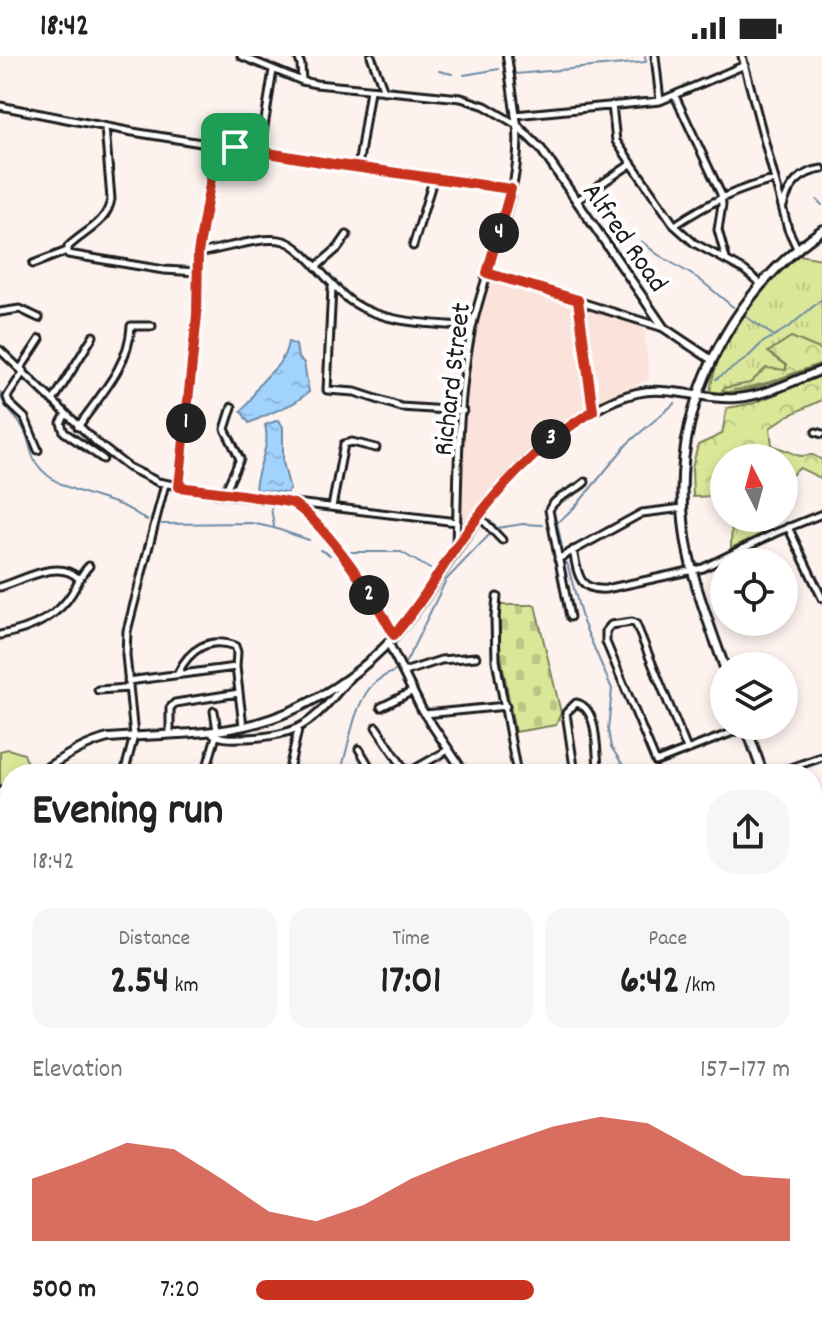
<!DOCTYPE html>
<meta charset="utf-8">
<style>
body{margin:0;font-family:Dekko,sans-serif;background:#f6f6f6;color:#222;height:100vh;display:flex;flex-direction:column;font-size:30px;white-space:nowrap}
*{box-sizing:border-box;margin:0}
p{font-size:26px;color:#767676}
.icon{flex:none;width:44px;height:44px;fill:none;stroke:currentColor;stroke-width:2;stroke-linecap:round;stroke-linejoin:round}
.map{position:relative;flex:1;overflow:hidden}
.drawer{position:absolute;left:0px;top:708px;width:822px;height:572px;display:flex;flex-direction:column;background:#fff;border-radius:32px 32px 0 0;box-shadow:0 4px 12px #0003}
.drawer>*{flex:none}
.needle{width:52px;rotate:354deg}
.tools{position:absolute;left:710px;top:388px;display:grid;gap:16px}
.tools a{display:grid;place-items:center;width:88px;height:88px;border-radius:50%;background:#fff;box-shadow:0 4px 12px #0003;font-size:40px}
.pin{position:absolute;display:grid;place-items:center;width:68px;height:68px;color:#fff;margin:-34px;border-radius:16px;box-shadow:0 4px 12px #0006}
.km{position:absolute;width:40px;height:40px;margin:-20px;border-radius:50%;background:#222;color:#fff;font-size:22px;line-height:40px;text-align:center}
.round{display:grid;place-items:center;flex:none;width:84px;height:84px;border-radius:32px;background:#f6f6f6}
.summary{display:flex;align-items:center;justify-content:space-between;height:136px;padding:0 32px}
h1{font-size:44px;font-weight:700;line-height:60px}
.figures{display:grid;grid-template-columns:repeat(3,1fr);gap:12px;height:136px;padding:8px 32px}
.figures div{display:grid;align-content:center;border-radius:20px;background:#f6f6f6;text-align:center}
.figures b{font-size:40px;font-weight:700}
.figures small{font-size:22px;font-weight:400}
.figures p{font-size:22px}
.chart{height:224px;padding:16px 32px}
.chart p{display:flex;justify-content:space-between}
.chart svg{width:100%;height:144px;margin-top:8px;fill:#c8321e;opacity:.7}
ul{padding:0 32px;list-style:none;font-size:26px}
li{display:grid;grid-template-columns:128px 96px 1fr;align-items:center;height:60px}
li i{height:20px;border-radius:10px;background:#c8321e}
.status{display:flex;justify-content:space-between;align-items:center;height:56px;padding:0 40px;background:#fff;direction:ltr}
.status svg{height:22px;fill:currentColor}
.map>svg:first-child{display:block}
</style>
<div class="status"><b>18:42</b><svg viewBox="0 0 49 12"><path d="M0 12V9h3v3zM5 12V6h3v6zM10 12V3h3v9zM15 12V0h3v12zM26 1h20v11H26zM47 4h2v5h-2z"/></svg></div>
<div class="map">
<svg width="822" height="1280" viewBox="0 0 822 1280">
<defs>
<pattern id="grass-tufts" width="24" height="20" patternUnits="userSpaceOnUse" patternTransform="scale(2)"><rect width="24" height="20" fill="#dae799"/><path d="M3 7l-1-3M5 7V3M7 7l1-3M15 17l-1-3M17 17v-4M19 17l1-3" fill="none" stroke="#bac683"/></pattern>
<pattern id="forest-crowns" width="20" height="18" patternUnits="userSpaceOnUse" patternTransform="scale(2)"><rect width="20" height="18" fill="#dae799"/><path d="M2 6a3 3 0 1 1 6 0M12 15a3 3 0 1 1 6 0" fill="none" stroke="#bac683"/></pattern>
<pattern id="cemetery-stones" width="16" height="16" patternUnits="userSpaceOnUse" patternTransform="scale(2)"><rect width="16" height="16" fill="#dae799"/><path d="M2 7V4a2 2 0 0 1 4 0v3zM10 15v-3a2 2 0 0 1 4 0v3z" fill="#bac683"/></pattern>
<pattern id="water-ripples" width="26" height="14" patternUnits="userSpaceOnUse" patternTransform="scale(2)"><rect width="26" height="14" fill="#a1d3fe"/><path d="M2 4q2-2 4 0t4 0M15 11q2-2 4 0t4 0" fill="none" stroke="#8ab5d9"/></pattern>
</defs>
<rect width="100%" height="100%" fill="#fdf2ee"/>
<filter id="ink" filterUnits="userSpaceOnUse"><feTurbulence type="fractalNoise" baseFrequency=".0125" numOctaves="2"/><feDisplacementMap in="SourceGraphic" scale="16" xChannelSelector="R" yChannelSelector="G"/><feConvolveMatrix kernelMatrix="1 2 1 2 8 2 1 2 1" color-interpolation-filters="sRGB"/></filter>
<g filter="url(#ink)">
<path fill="#fbe2da" d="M487,222l157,46 5,55 -36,16 -70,44 -25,23 -55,69 -3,-3v-30l10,-143z"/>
<path fill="url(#grass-tufts)" stroke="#7b825a" stroke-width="2" d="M799,199l23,4v103l-39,17 -54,16 -19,-4c9,-54 47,-102 89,-136z
M8,693l16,5 7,19 -21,1v8l-10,5v-36z
M74,1270h96l5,10h-99z"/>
<path fill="url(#forest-crowns)" stroke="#7b825a" stroke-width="2" d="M791,281l31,13v13l-52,19 -42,10 -6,-1 2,-3 26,-5 16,-15 20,2v-5l-18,-13z
M822,319v25l-35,16 -17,12 2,17 28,11 13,-1 9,5v19l-22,-11 -16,13v-23h-60v60h40l4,13 -37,17 1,-29 -8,-1 -8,-22 -23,1 -1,-29 6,-23 24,-11 5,-26 27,-5z
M516,1270h95l6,8 -96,2z"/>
<path fill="url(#cemetery-stones)" stroke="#7b825a" stroke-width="2" d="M500,549h35l26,108 -5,12 -41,7 -15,-81z"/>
<path fill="url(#water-ripples)" stroke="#6c8aa4" stroke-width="2" d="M288,286l8,3 2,12 6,6 5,29 -15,11 -45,20 -8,-12c8,-7 10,-12 15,-21 12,-20 27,-21 32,-48z
M279,364l4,7v35l7,28 -4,3 -31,-4c2,-24 16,-41 10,-64z"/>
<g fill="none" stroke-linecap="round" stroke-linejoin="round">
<path stroke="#6c8aa4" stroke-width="2" d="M439,15l13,3
M516,18l130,-12 -1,-6
M464,19l35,-6
M817,144l5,5
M641,185l16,13 42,25 34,28
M745,260l29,20
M716,323l30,-20 16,-16 27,-16 33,-28
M0,336c3,17 15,22 23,36 7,11 6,24 13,35 19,27 56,31 84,42 9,3 18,10 27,15
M271,452l3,18
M162,468l89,-1 23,5 35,12
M497,472l26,-4 20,1
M562,491l-5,-24 19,-17 52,-63 47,-40
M320,494l10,5
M350,496h51l29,17
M567,507l16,59 29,67 -4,41 3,17 18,27
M406,606l40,-82 44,-46
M340,718c9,-27 12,-62 29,-85 6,-9 16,-14 26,-18"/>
<defs>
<path id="minor" d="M241,0l61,25 14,3 145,14 24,8 32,19c7,68 -33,142 -46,208 -14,70 -13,143 -15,214
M298,0l3,9 1,16
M371,0l13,35
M655,0l5,45
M742,0l46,173 9,19
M675,40l46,98 1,11 -4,25 8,29
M612,49l4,36 59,85 19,17 50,27 17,14
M0,50l133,26 161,26 217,31
M515,59l145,-14 85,-36
M105,71l6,72c-4,25 -27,32 -43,48v7l96,16 34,2
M260,96l13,-82
M358,111l12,-77
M576,145l55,-37
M783,150c6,-21 17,-34 39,-37
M675,169c30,-20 65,-38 100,-45
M413,190l21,-69
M198,197c22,-3 65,-18 86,-12 20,5 48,48 68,61 35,23 81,21 120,25
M33,208l34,-13
M316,211l22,-19 9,-13
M487,217l177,55
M332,231l-5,103 28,2 46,15 62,4
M578,244l15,111
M0,256l20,-3 19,9
M0,294l97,93 31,24 30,15 62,12 237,28
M21,312l19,-29
M24,315l-17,26 2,6 16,15 13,32
M53,345l40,-65
M66,358l-5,9 3,9 39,27
M78,371c22,-32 51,-61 53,-101h21
M816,376l6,2
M179,431l18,-172 1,-62 19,-109
M224,438l16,-35 -15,-30 7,-22
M294,447l23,21 37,47 40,64
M332,451l12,-63 8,-2 24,6
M479,460l23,24
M788,471l34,71
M573,494c5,24 5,41 33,39l97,-21 72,-35 47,-19
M558,503l84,-46 41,-5
M0,531c22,-6 58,-29 78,-9
M497,541l-2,20 1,43 21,114
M570,561l-21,-107c7,-15 25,-17 36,-28
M0,579c27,-5 57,-17 72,-42 6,-10 8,-18 17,-27
M404,616l37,-12 35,-3
M178,617c11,-23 31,-37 57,-27l2,6 -1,15
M128,625l108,-14 7,59
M98,634l31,-2
M381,651l32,-16
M214,655l3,20
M425,658l81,-8
M376,671l31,46
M210,676c11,8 24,6 36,6 57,-2 68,-18 103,-59
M170,678v-26l5,-5 64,-10
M359,693l15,25
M687,693l-51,-125 -4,-2 -21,3 -5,6v11l50,120 90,-35
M124,718l10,-38 -8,-81 1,-24 38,-147
M205,718l11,-38
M288,718l10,-44
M406,718l42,-24
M575,718l-9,-61 10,-10c24,5 19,51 23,71
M773,718l49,-17
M0,747l10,6
M812,758l10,-3
M812,787l10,-4
M0,873l10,-9
M812,881l10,-5
M812,932l10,-5
M0,951l10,-9
M0,1047l10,-5
M812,1118l10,-6
M0,1126h10
M0,1231l10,26
M812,1234l10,-4
M13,1270l3,10
M70,1270l2,10
M175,1270l5,10
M294,1270l13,10
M618,1270l7,10
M743,1270l5,10
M340,1280l30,-8
M706,1280l23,-10"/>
<path id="tertiary" d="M507,0l10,69 24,24 123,179 48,32
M388,586l34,68 43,64
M36,718c24,-14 45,-29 72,-36 39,-3 78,-3 115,-8 81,-11 153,-62 199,-128 45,-66 82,-135 152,-179 26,-17 57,-35 89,-32 25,1 48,9 73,7 29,-2 59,-18 86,-28
M0,736l10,-5
M430,1270l5,10"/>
<path id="secondary" d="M724,610c-16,-46 -35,-92 -40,-141 -13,-116 44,-229 138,-295
M746,670l17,48
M812,842l10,25
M0,895l10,13
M812,980l10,-4
M812,1003l10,-4
M812,1100l10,25
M232,1280l5,-10"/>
</defs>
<use href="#minor" stroke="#1c1c1c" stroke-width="11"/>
<use href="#tertiary" stroke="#1c1c1c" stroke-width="12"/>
<use href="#secondary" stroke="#1c1c1c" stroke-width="13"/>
<use href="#minor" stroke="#fff" stroke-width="5"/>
<use href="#tertiary" stroke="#fff" stroke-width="6"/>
<use href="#secondary" stroke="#fff" stroke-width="7"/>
<path stroke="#1c1c1c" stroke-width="2" d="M0,799l10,1
M812,996l10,-4"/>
</g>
</g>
<g fill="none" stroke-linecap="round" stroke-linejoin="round" filter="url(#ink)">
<defs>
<path id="route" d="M217,88l116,20 178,25 -24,84 91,27 15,111c-57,35 -98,80 -135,133 -21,31 -39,63 -64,91 -21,-39 -64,-106 -100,-131 -5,-4 -100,-15 -115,-17l18,-172 1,-62z"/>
</defs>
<use href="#route" stroke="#fff" stroke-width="16"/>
<use href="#route" stroke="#c8321e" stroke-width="10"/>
</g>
<g text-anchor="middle" stroke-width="8" stroke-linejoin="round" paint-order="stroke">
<g font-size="28" fill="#1c1c1c" stroke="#fff">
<text transform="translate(627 180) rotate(55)" y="10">Alfred Road</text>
<text transform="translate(450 323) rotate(-83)" y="10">Richard Street</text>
</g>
</g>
</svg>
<div class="tools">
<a><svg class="needle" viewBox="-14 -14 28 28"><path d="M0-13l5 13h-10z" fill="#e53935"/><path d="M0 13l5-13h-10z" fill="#767676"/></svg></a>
<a><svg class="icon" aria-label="locate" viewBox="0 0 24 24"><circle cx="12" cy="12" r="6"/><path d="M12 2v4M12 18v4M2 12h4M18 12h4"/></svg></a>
<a><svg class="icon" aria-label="layers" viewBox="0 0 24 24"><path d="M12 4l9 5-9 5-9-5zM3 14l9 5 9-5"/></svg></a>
</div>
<div class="pin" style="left:235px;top:91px;background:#1e9e55"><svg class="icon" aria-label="arrive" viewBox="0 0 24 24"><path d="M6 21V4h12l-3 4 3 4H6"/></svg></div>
<b class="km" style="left:186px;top:367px">1</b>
<b class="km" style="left:369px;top:539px">2</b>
<b class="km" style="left:551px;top:383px">3</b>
<b class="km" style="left:499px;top:177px">4</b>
<section class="drawer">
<div class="summary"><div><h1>Evening run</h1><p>18:42</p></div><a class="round"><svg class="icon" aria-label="share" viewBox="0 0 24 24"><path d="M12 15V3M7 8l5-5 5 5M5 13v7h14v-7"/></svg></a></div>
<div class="figures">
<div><p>Distance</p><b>2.54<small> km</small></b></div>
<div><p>Time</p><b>17:01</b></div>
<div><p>Pace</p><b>6:42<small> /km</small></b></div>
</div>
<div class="chart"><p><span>Elevation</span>157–177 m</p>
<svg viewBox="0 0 160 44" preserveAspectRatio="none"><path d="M0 44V25L10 20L20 14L30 16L40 25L50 35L60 38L70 33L80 25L90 19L100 14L110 9L120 6L130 8L140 16L150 24L160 25V44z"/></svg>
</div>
<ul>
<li><b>500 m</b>7:20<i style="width:52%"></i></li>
</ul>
</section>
</div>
